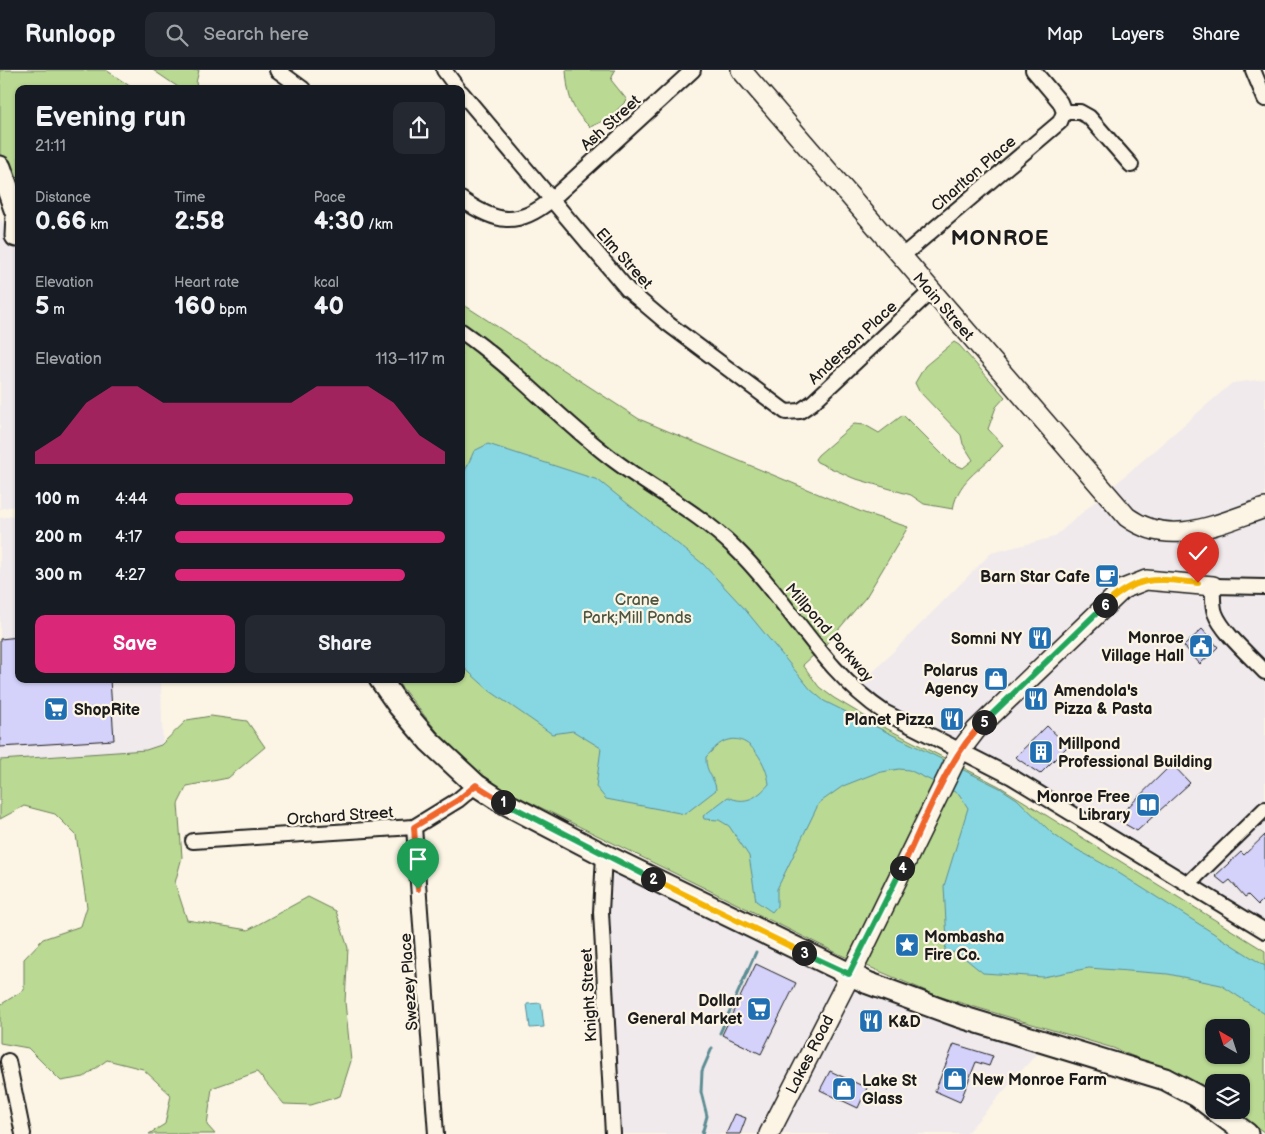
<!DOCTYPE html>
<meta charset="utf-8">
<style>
body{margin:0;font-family:"Balsamiq Sans",sans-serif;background:#242831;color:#f1f3f6;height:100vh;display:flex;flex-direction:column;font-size:19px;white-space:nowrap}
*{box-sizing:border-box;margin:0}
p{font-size:16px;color:#9ea1a6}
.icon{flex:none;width:28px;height:28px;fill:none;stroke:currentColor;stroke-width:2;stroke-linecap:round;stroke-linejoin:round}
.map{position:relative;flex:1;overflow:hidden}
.side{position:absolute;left:15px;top:15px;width:450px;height:598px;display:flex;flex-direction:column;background:#171b24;border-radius:10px;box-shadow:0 1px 4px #0004}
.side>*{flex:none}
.needle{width:32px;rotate:321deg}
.fabs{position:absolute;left:1205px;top:949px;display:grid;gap:10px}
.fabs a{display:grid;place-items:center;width:45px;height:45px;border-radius:10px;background:#171b24;box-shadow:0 1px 4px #0004;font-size:25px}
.pin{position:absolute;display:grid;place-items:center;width:42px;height:42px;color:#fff;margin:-51px -21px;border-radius:50% 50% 50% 0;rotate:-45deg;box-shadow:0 0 5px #0007}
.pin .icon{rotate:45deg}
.km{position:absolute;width:25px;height:25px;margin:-12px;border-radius:50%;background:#222;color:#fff;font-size:14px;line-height:25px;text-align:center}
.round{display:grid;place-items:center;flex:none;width:52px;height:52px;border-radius:10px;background:#242831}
.headline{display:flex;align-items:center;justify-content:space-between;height:85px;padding:0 20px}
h1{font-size:28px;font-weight:600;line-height:38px}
.figures{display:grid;grid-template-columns:repeat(3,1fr);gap:8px;height:85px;padding:5px 20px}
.figures div{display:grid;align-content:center}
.figures b{font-size:25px;font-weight:600}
.figures small{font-size:14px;font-weight:400}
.figures p{font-size:14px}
.chart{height:140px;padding:10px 20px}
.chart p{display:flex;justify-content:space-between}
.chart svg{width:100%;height:90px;margin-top:5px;fill:#db2777;opacity:.7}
.primary-button{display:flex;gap:10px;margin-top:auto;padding:10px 20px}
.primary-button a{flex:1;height:58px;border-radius:10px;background:#db2777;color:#fff;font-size:20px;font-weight:600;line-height:58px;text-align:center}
.primary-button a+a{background:#242831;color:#f1f3f6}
ul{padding:0 20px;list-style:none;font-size:16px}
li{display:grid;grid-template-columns:80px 60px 1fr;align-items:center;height:38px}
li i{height:12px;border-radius:6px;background:#db2777}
header{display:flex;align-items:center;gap:30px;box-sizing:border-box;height:70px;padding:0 25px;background:#171b24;border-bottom:1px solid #363941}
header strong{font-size:24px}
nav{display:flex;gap:28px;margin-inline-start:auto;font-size:18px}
.search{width:350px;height:45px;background:#242831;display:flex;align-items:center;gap:12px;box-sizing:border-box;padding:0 18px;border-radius:10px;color:#9ea1a6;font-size:19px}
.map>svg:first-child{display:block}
</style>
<header>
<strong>Runloop</strong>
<div class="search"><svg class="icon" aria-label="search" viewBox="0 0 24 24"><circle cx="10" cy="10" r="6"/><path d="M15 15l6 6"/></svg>Search here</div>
<nav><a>Map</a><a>Layers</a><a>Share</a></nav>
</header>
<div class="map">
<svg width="1265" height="1064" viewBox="0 0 1265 1064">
<rect width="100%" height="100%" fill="#fcf5e5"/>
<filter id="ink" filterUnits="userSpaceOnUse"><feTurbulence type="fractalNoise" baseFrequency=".02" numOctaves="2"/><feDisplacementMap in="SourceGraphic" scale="10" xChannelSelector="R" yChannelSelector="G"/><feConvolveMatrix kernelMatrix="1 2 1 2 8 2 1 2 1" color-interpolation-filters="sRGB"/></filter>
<g filter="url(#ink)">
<path fill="#f0eaec" d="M0,149l19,20v266l-19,4z
M1265,309v552l-381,-219 -29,-22 136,-137 63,-16 178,-154z
M19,445v164h142l2,75 -163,10v-246z
M604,785l171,84 272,103 -81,92h-353z"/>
<path fill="#bada93" stroke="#6b7b58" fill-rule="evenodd" d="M0,0h106l28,19h-115v121l-15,-6 -4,-4z
M153,0h46l-3,13 2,6h-17z
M566,0h49l-4,10 16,20 -19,19 -18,8c-19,-18 -22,-30 -24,-57z
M461,233l178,116 225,94 44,14 -42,70 -40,47 -23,21 16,22 15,11 42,25 123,63 266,165v182l-31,-23h7v-28h-27v14l-43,-24 -58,-24 -175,-52 -97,-41 -338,-166 -34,-24 -29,-30 -45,-56h66zM1214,958h27v27h-27z
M954,272l5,3 46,52 -9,10 -8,22 15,16c-18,24 -44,31 -50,64l-29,-5 -13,-9 -58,-17 -36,-16 -2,-3 3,-4 36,-31 11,1 14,8 24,-18 47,47 13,6 10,-8 -10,-16 -2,-9 -42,-44 -4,-8 10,-17z
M211,646l36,5 18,26 -37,31 -41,8 -9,18 4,53 -7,26 12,37 61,10 60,-33 28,14 12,37 -3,54 6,59 -11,35 -29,9 -27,-1 -27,-32 -45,16 -5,37 8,9h-66l16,-10 6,-29 -28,-26 -36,-9 -23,17 -23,4 -33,-33 -28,-5v-38l24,-15v-31l19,-20 38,-13 6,-19 -11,-72 -21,-21 -31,-8 -24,13v-59l146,-10 15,-5 26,-25z"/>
<path fill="#87d7e3" stroke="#5c8c93" d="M488,374l110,36 105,84 40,43 68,83 13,11 176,87 17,11 36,35 14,10 47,26 151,96v48l-44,-29 -53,-11 -79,-6 -46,9 -60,-4 -26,-21 -13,1 3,-12 -3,-55 24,-78 -9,-14 -50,-24 -10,-1 -23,4 -33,13 -24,17 -42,86v17l-5,6 -16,-11 -7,-45 -20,-30 -10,-6 -15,-1 -1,-3 25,-19c17,8 29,1 41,-13 -2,-19 -18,-50 -41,-44 -9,2 -16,11 -22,17 -1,16 10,22 10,33l-31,24 -79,-15 -10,-12 5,-39 -28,-17 -21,3 -62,-43 -29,-26v-185l13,-29z
M541,933l3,24 -14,1 -3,-24z"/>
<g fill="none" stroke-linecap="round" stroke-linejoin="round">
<path stroke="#5c8c93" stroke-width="3" d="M720,963l36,-81
M702,1064l5,-18 -6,-24 1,-21 10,-23"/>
</g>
<path fill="#d4d2fb" stroke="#1c1c1c" d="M1202,559l16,18 -18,17 -16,-18z
M19,567v42h91l4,61 -114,7v-108z
M1047,656l21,20 -28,28 -25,-17z
M1172,694l18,19 -53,48 -21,-12z
M1265,765v63l-7,7 -10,-10 -3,2 -15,-17 -5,4 -10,-8 26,-24 3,3z
M756,894l40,19 -35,71 -39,-19z
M954,974l39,12 -4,10 -13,-4 -16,40 -25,-11z
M830,1001l37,17 -9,20 -38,-18z
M735,1044l11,4 -6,16h-14z"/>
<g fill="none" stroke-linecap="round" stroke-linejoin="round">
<defs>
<path id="street" d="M277,0l26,19
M444,0l14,19
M1033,0l27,32 4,10
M1253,0l12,29
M461,22l167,198 39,33 119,89 14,-1 12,-8 119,-112
M1064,42h16l9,5 42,48
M461,129c35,24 56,29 90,1l142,-130
M901,187l159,-135 4,-10
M461,261c56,39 100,90 154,130 39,29 84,52 119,86 54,52 87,123 150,165l128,65 253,154
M1265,517l-52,-1c0,8 -1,18 2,27 7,19 35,43 50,59
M414,757l22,307
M193,771l221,-14 44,-27 18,-15
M604,785l-3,57 12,222
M1188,814l77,-75
M8,991l15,73"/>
<path id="secondary" d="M741,0l386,447c44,32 92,6 138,-9
M769,1064l91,-178 100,-205 16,-21 147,-141 23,-9 67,6"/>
<path id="primary" d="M0,97l17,48 -1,21
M380,609l19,27 30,35 47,44 23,15 105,55 264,128 90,33 207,63 32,17 17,13
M1215,1040l32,24"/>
</defs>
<use href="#street" stroke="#1c1c1c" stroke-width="18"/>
<use href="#secondary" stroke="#1c1c1c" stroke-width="22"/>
<use href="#primary" stroke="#1c1c1c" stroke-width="25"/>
<use href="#street" stroke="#fcf5e5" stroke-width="14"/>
<use href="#secondary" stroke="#fcf5e5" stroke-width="19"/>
<use href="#primary" stroke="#fcf5e5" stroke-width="21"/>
</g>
</g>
<g fill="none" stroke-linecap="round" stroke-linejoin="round" filter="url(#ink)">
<defs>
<path id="split-1" d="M418,819l-4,-62 44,-27 18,-15 27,17"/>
<path id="split-2" d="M503,732l150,77"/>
<path id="split-3" d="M653,809l151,74"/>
<path id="split-4" d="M804,883l45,21 53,-106"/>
<path id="split-5" d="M902,798c22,-45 46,-112 82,-146"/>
<path id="split-6" d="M984,652l121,-117"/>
<path id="split-7" d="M1105,535c32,-31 52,-26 93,-22"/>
</defs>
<use href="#split-1" stroke="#fff" stroke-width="10"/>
<use href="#split-2" stroke="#fff" stroke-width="10"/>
<use href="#split-3" stroke="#fff" stroke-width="10"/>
<use href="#split-4" stroke="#fff" stroke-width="10"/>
<use href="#split-5" stroke="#fff" stroke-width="10"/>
<use href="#split-6" stroke="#fff" stroke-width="10"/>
<use href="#split-7" stroke="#fff" stroke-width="10"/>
<use href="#split-1" stroke="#f0652b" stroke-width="6"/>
<use href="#split-2" stroke="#22a559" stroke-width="6"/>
<use href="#split-3" stroke="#f5b400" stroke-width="6"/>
<use href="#split-4" stroke="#22a559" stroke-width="6"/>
<use href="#split-5" stroke="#f0652b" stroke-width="6"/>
<use href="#split-6" stroke="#22a559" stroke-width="6"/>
<use href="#split-7" stroke="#f5b400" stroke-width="6"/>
</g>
<defs>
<symbol id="cafe-square" viewBox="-11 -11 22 22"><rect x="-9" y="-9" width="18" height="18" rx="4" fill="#1f6fb2" stroke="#fcf5e5"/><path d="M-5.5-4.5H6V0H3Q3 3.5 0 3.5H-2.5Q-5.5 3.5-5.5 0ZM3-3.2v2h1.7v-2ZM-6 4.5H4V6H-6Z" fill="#fff"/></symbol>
<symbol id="restaurant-square" viewBox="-11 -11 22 22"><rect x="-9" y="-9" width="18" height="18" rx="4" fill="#1f6fb2" stroke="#fcf5e5"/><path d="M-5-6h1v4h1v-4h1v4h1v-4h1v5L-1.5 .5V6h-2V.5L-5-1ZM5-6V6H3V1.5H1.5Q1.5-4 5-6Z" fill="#fff"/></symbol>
<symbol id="civic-square" viewBox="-11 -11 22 22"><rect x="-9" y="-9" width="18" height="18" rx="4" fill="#1f6fb2" stroke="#fcf5e5"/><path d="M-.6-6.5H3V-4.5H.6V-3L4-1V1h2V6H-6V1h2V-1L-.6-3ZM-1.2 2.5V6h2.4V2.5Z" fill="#fff"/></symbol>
<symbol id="shop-square" viewBox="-11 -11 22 22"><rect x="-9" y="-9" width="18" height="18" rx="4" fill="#1f6fb2" stroke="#fcf5e5"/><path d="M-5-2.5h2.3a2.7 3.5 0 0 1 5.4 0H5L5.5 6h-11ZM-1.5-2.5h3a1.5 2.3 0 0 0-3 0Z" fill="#fff"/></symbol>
<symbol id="supermarket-square" viewBox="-11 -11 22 22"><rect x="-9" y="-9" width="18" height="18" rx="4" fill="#1f6fb2" stroke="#fcf5e5"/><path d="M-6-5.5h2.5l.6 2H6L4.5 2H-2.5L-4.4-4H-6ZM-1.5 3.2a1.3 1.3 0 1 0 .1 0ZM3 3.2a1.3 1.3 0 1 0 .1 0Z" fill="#fff"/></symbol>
<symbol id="building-square" viewBox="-11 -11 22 22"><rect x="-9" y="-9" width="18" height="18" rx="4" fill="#1f6fb2" stroke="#fcf5e5"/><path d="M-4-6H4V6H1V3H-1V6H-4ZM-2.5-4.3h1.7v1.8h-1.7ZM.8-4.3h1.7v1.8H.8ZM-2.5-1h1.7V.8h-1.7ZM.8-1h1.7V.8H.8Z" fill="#fff"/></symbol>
<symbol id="library-square" viewBox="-11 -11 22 22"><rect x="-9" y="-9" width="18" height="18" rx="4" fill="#1f6fb2" stroke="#fcf5e5"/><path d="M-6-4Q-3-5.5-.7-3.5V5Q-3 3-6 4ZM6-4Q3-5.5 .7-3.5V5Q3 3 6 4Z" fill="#fff"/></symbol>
<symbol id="sight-square" viewBox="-11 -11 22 22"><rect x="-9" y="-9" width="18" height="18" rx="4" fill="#1f6fb2" stroke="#fcf5e5"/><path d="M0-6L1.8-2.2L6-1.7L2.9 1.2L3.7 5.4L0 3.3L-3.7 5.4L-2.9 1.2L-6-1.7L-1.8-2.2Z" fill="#fff"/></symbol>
</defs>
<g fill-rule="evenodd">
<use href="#cafe-square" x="1093" y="492" width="28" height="28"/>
<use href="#restaurant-square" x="1026" y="554" width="28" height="28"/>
<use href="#civic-square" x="1187" y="562" width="28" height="28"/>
<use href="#shop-square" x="982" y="595" width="28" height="28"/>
<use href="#restaurant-square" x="1022" y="615" width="28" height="28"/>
<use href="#supermarket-square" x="42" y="625" width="28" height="28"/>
<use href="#restaurant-square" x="938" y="635" width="28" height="28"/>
<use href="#building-square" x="1027" y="668" width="28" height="28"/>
<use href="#library-square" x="1134" y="721" width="28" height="28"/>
<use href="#sight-square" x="893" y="861" width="28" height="28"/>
<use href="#supermarket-square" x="745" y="925" width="28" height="28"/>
<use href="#restaurant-square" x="857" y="937" width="28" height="28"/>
<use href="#shop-square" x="941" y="995" width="28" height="28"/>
<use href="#shop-square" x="830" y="1005" width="28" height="28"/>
</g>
<g text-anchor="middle" stroke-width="4.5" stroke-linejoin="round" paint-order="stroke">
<g font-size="16" fill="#1c1c1c" stroke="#fcf5e5">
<text transform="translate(610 52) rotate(-42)" y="6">Ash Street</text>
<text transform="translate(973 103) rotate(-41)" y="6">Charlton Place</text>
<text transform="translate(625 188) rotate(48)" y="6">Elm Street</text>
<text transform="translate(944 236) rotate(49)" y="6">Main Street</text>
<text transform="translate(852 272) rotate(-43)" y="6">Anderson Place</text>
<text transform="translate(830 562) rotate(49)" y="6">Millpond Parkway</text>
<text transform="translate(340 745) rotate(-4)" y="6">Orchard Street</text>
<text transform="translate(408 912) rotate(-94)" y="6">Swezey Place</text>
<text transform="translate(588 925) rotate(-93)" y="6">Knight Street</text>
<text transform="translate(809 984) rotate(-63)" y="6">Lakes Road</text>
</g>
<g font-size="16" font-weight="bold" fill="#1c1c1c" stroke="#fcf5e5" text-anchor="end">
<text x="1090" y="512">Barn Star Cafe</text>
<text x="1184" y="573">Monroe<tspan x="1184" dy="18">Village Hall</tspan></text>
<text x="1022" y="574">Somni NY</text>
<text x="978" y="606">Polarus<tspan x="978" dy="18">Agency</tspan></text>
<text x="1054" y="626" text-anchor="start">Amendola's<tspan x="1054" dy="18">Pizza &amp; Pasta</tspan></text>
<text x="74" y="645" text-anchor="start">ShopRite</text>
<text x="934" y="655">Planet Pizza</text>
<text x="1058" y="679" text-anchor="start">Millpond<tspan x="1058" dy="18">Professional Building</tspan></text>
<text x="1130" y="732">Monroe Free<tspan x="1130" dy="18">Library</tspan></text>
<text x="924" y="872" text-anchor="start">Mombasha<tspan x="924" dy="18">Fire Co.</tspan></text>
<text x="742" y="936">Dollar<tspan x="742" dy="18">General Market</tspan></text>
<text x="888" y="957" text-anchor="start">K&amp;D</text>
<text x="972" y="1015" text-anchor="start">New Monroe Farm</text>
<text x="862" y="1016" text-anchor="start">Lake St<tspan x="862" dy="18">Glass</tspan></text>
</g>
<g font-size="16" fill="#4b5540" stroke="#fcf5e5">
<text x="637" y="535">Crane<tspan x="637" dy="18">Park;Mill Ponds</tspan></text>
</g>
<g font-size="21" font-weight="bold" letter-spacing="1" fill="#1c1c1c" stroke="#fcf5e5">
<text x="1000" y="175">MONROE</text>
</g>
</g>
</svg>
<div class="fabs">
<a><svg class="needle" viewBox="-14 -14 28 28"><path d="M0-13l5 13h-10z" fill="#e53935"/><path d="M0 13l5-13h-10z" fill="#9ea1a6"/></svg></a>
<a><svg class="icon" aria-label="layers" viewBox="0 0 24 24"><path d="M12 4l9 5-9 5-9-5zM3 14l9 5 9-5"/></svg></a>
</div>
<div class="pin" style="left:418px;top:819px;background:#1e9e55"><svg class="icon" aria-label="arrive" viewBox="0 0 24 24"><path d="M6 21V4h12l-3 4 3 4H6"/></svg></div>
<div class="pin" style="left:1198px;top:513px;background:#d93025"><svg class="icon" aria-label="check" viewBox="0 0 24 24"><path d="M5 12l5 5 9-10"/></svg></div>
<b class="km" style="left:503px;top:732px">1</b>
<b class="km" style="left:653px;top:809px">2</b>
<b class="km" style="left:804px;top:883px">3</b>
<b class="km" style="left:902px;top:798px">4</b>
<b class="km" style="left:984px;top:652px">5</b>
<b class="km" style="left:1105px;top:535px">6</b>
<section class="side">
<div class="headline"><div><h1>Evening run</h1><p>21:11</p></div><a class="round"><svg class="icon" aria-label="share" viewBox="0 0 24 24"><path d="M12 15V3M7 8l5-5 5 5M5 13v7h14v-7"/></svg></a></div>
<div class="figures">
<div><p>Distance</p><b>0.66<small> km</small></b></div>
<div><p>Time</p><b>2:58</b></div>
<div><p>Pace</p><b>4:30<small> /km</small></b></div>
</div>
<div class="figures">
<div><p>Elevation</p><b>5<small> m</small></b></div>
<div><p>Heart rate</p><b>160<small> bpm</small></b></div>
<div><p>kcal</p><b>40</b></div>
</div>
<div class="chart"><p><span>Elevation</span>113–117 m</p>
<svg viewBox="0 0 160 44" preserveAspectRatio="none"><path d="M0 44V38L10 30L20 14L30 6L40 6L50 14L60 14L70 14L80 14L90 14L100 14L110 6L120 6L130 6L140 14L150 30L160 38V44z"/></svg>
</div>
<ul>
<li><b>100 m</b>4:44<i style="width:66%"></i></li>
<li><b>200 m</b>4:17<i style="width:100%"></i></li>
<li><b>300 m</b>4:27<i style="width:85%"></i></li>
</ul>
<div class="primary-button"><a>Save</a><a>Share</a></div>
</section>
</div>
